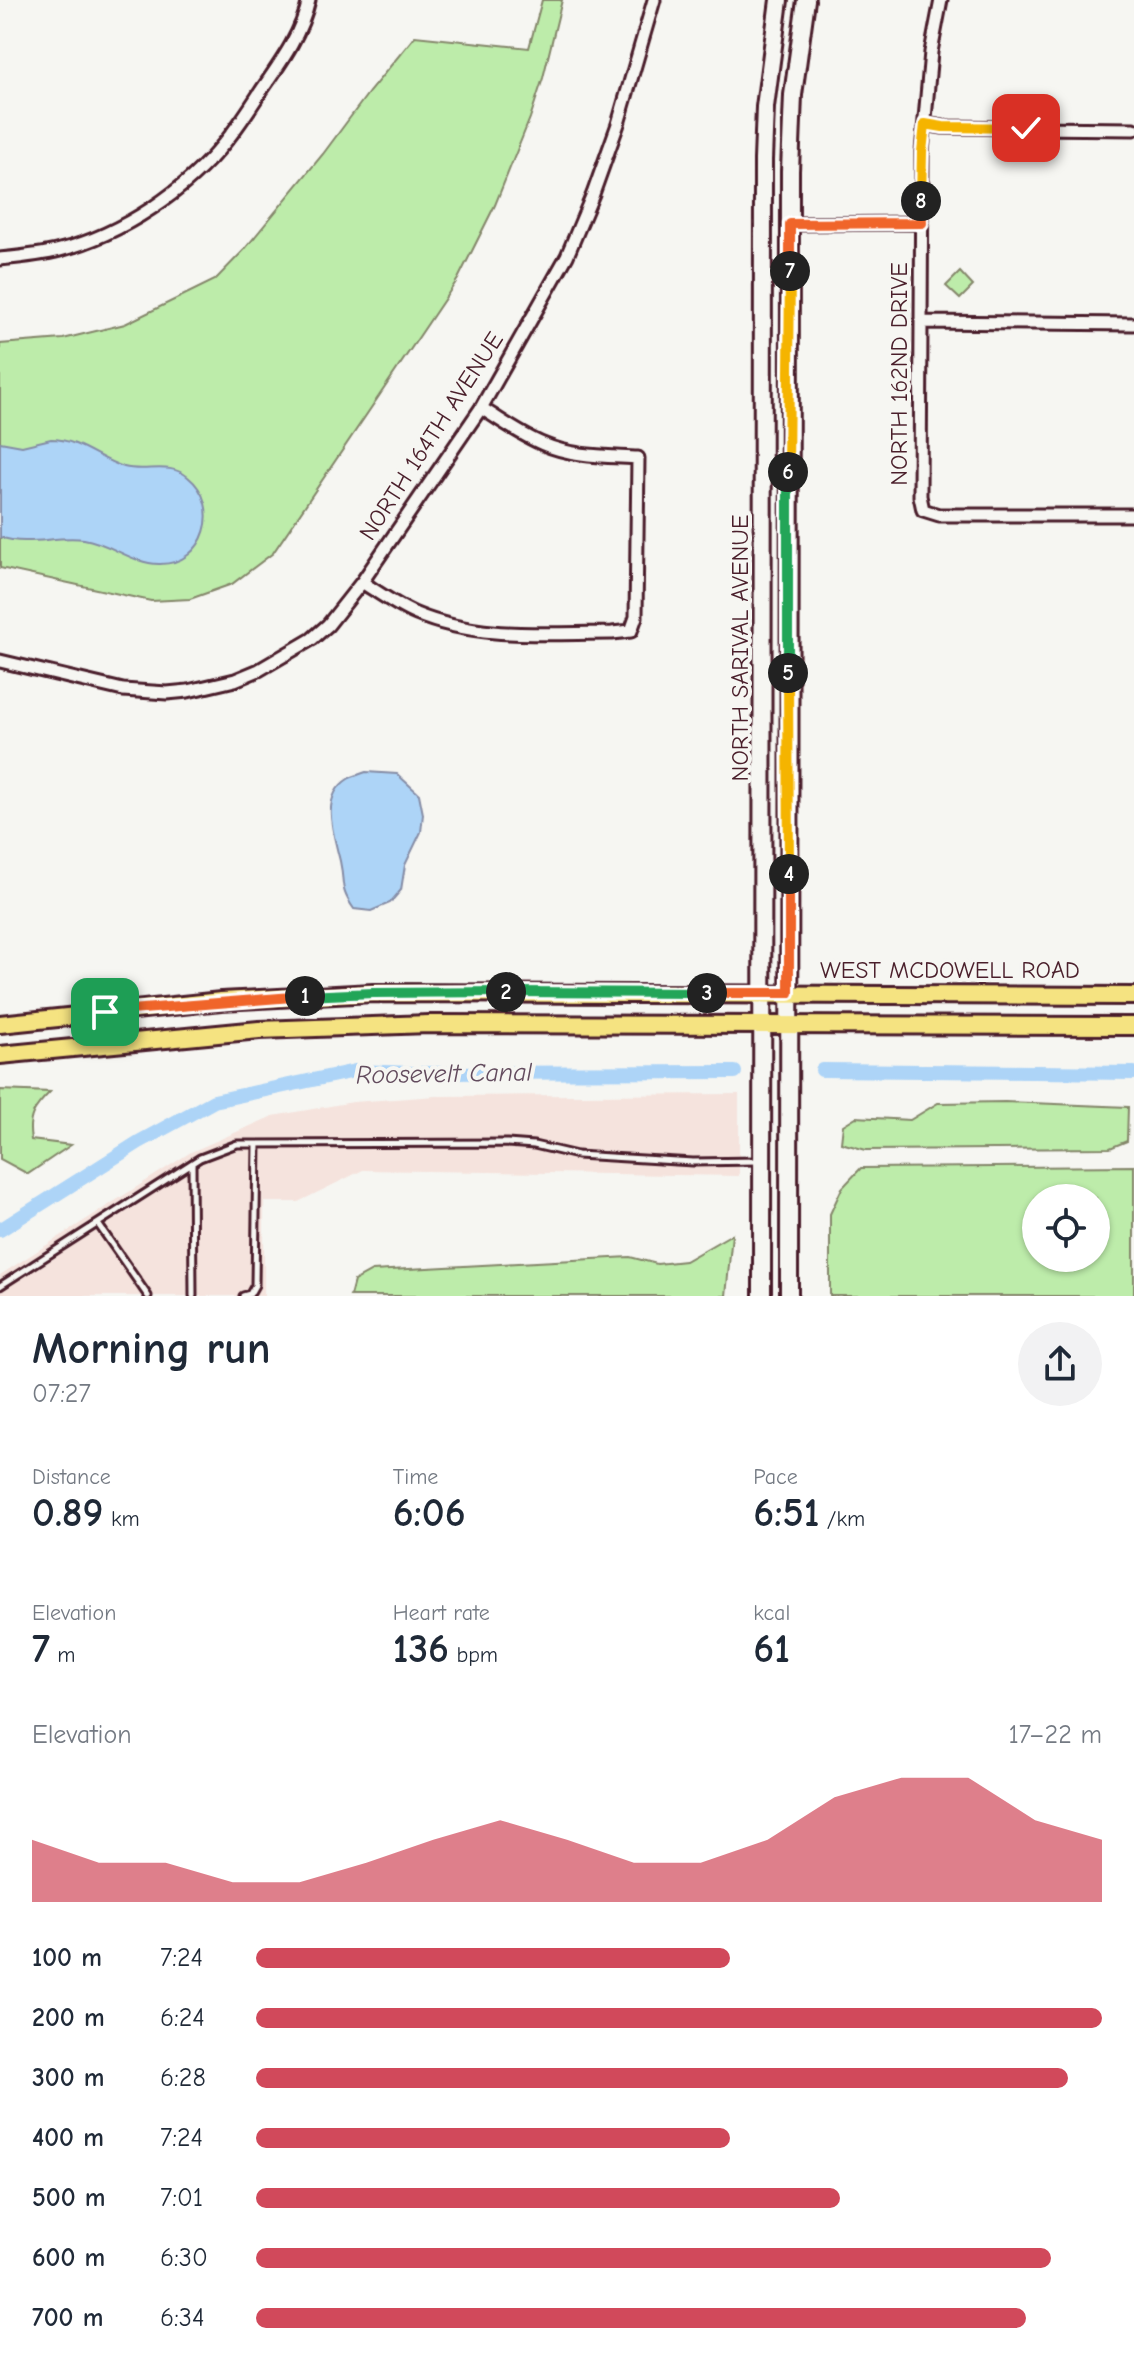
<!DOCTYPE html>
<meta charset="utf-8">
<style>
body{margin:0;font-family:"Comic Neue",sans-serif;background:#f2f2f3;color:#1f2937;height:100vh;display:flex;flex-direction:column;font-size:30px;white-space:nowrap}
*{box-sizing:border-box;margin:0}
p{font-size:26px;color:#747a83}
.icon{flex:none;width:44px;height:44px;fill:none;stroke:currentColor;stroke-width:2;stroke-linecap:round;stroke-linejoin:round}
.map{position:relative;height:1296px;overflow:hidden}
.sheet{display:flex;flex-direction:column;background:#fff;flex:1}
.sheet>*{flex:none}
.buttons{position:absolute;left:1022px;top:1184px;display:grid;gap:16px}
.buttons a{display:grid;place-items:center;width:88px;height:88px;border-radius:50%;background:#fff;box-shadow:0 2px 6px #0004;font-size:40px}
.pin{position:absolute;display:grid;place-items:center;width:68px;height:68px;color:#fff;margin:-34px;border-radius:16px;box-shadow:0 4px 12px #0006}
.km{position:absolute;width:40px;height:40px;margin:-20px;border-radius:50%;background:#222;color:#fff;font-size:22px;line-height:40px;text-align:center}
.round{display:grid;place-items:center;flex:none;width:84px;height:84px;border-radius:42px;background:#f2f2f3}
.summary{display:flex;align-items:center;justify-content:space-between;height:136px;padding:0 32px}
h1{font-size:44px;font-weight:700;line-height:60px}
.metrics{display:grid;grid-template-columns:repeat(3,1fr);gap:12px;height:136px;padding:8px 32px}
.metrics div{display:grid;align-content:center}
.metrics b{font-size:40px;font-weight:700}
.metrics small{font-size:22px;font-weight:400}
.metrics p{font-size:22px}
.chart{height:224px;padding:16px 32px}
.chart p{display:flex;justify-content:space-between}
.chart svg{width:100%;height:144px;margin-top:8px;fill:#d1495b;opacity:.7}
ul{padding:0 32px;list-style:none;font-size:26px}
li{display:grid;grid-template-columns:128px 96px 1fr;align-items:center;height:60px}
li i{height:20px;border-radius:10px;background:#d1495b}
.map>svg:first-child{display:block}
</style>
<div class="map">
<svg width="1134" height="1296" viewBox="0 0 1134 1296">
<rect width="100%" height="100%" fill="#f6f6f2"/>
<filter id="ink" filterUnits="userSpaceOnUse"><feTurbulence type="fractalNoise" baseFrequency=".0125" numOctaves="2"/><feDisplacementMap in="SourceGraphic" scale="16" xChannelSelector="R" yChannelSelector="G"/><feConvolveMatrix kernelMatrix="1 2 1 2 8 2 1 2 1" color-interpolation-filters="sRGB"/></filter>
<g filter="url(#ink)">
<path fill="#f5e3dd" d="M739,1094v82l-376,-6 -65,32h-34v94h-264v-21l191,-123 82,-36 80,-14 83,-6z"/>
<path fill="#bdecaa" stroke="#84866a" stroke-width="2" fill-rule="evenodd" d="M542,0h20l-19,78 -13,40 -35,87 -37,74 -185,274 -41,31 -42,15 -39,2 -151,-33v-224l63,-5 62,-15 90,-44 29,-30 79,-96 46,-62 46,-56 114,12z
M960,272l13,14 -13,13 -14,-13z
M0,1090l50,2c-16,16 -23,25 -19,48l40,5 -43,29 -28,-15z
M1005,1102l123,5 -1,34 -17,7 -244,2 -25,-7 2,-18 13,-8 54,3 28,-17z
M1134,1166v130h-304v-82l12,-26 19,-20zM1036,1198h60v60h-60z
M732,1234l-6,62h-376l4,-15 18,-10 258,-14 27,7 28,-3z"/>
<path fill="#add4f7" stroke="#858ca5" stroke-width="2" d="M51,439c28,0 47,20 73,28 21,6 46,-6 64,10 35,28 18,88 -29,87 -26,0 -49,-21 -75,-25 -29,-4 -55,8 -84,-2v-95l22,4z
M366,772l31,2 22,20 4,20 -2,18 -16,33 -4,25 -11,13 -19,8 -17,-2c-15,-21 -9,-25 -14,-48 -6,-26 -21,-64 8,-82 5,-3 13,-5 18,-7z"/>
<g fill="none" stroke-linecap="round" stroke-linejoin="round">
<path stroke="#add4f7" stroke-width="14" d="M822,1070l312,3
M0,1230l139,-88 75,-41 141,-30 58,2 322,-1"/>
<defs>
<path id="lane" d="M192,1164l1,132
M98,1224l50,72
M0,1286l200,-128 37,-14 270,-1 27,2 43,10 116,7 65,-1
M243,1296l7,-2 5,-9 2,-141"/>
<path id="street" d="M941,0l-10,52 -9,100 -2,344 3,14 16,5h195
M925,124l18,3 191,2
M790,224l132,-1
M0,259c20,-2 41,-4 60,-9 63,-16 126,-59 166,-109 13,-16 24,-33 35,-50 20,-29 40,-56 48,-91
M921,322l213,2
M362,582c17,11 35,24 54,32 62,26 130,19 196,19l19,-2 5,-14 2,-159c-32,-2 -65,-1 -95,-14 -22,-9 -42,-24 -62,-36
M0,661l123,29 44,3 21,-2 47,-11 24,-10 53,-31 16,-14 34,-43 119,-174 86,-152 26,-62 25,-70 36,-124"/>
<path id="secondary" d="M762,1296l1,-1136 2,-53 14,-107
M789,1296l1,-1125 3,-76 13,-95"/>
<path id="primary" d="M0,1024l221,-23 152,-8 761,3
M0,1055l259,-25 170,-6 705,2"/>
</defs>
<use href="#lane" stroke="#4a1f2b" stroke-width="11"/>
<use href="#street" stroke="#4a1f2b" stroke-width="17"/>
<use href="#secondary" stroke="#4a1f2b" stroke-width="22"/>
<use href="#primary" stroke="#4a1f2b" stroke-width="22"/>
<use href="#lane" stroke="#f6f6f2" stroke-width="5"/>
<use href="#street" stroke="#f6f6f2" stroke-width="11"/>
<use href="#secondary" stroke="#f6f6f2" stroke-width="16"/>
<use href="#primary" stroke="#f5e381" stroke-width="16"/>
</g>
</g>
<g fill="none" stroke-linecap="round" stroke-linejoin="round" filter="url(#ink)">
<defs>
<path id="split-1" d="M105,1012l200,-16"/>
<path id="split-2" d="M305,996l68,-3 133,-1"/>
<path id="split-3" d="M506,992l201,1"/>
<path id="split-4" d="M707,993h82v-119"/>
<path id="split-5" d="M788,673l1,201"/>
<path id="split-6" d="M788,472v201"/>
<path id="split-7" d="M788,472l2,-201"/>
<path id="split-8" d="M790,271v-47l132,-1 -1,-22"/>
<path id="split-9" d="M921,201l1,-49 3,-28 18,3 83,1"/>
</defs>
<use href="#split-1" stroke="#fff" stroke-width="16"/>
<use href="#split-2" stroke="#fff" stroke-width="16"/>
<use href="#split-3" stroke="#fff" stroke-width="16"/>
<use href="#split-4" stroke="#fff" stroke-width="16"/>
<use href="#split-5" stroke="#fff" stroke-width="16"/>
<use href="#split-6" stroke="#fff" stroke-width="16"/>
<use href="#split-7" stroke="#fff" stroke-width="16"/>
<use href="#split-8" stroke="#fff" stroke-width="16"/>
<use href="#split-9" stroke="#fff" stroke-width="16"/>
<use href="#split-1" stroke="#f0652b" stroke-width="10"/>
<use href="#split-2" stroke="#22a559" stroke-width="10"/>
<use href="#split-3" stroke="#22a559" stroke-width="10"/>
<use href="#split-4" stroke="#f0652b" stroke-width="10"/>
<use href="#split-5" stroke="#f5b400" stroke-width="10"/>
<use href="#split-6" stroke="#22a559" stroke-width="10"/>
<use href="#split-7" stroke="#f5b400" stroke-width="10"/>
<use href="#split-8" stroke="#f0652b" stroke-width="10"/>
<use href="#split-9" stroke="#f5b400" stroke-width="10"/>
</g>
<g text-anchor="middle" stroke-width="8" stroke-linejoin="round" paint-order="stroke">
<g font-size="24" fill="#4a1f2b" stroke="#f6f6f2">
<text transform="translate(899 374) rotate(-90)" y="8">NORTH 162ND DRIVE</text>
<text transform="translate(431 436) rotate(-57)" y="8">NORTH 164TH AVENUE</text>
<text transform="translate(740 648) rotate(-90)" y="8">NORTH SARIVAL AVENUE</text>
<text x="950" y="978">WEST MCDOWELL ROAD</text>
</g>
<g font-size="26" font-style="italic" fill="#634c5e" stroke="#f6f6f2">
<text transform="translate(444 1073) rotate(-1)" y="9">Roosevelt Canal</text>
</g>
</g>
</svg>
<div class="buttons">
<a><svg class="icon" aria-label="locate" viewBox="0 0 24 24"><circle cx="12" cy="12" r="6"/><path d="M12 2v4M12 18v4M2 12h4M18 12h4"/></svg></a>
</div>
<div class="pin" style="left:105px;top:1012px;background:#1e9e55"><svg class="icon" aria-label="arrive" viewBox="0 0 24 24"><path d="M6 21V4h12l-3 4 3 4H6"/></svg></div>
<div class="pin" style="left:1026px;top:128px;background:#d93025"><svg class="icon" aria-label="check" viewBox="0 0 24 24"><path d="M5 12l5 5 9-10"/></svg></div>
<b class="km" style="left:305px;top:996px">1</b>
<b class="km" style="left:506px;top:992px">2</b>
<b class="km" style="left:707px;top:993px">3</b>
<b class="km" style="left:789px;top:874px">4</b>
<b class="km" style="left:788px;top:673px">5</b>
<b class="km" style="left:788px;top:472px">6</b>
<b class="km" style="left:790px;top:271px">7</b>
<b class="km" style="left:921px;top:201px">8</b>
</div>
<section class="sheet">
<div class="summary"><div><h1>Morning run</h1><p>07:27</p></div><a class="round"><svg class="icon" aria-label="share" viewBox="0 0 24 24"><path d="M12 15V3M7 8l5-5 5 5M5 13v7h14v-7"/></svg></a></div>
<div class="metrics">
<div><p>Distance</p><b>0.89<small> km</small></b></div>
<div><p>Time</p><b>6:06</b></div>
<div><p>Pace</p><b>6:51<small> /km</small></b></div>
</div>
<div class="metrics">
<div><p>Elevation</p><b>7<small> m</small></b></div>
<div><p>Heart rate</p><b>136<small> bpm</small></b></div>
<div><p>kcal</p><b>61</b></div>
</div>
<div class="chart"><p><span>Elevation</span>17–22 m</p>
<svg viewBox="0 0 160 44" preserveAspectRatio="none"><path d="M0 44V25L10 32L20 32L30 38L40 38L50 32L60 25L70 19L80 25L90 32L100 32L110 25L120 12L130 6L140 6L150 19L160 25V44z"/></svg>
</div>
<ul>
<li><b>100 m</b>7:24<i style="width:56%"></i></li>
<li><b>200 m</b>6:24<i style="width:100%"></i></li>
<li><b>300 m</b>6:28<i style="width:96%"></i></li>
<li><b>400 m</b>7:24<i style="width:56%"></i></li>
<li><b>500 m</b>7:01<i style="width:69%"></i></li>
<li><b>600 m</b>6:30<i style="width:94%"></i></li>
<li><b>700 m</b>6:34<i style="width:91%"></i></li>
</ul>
</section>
